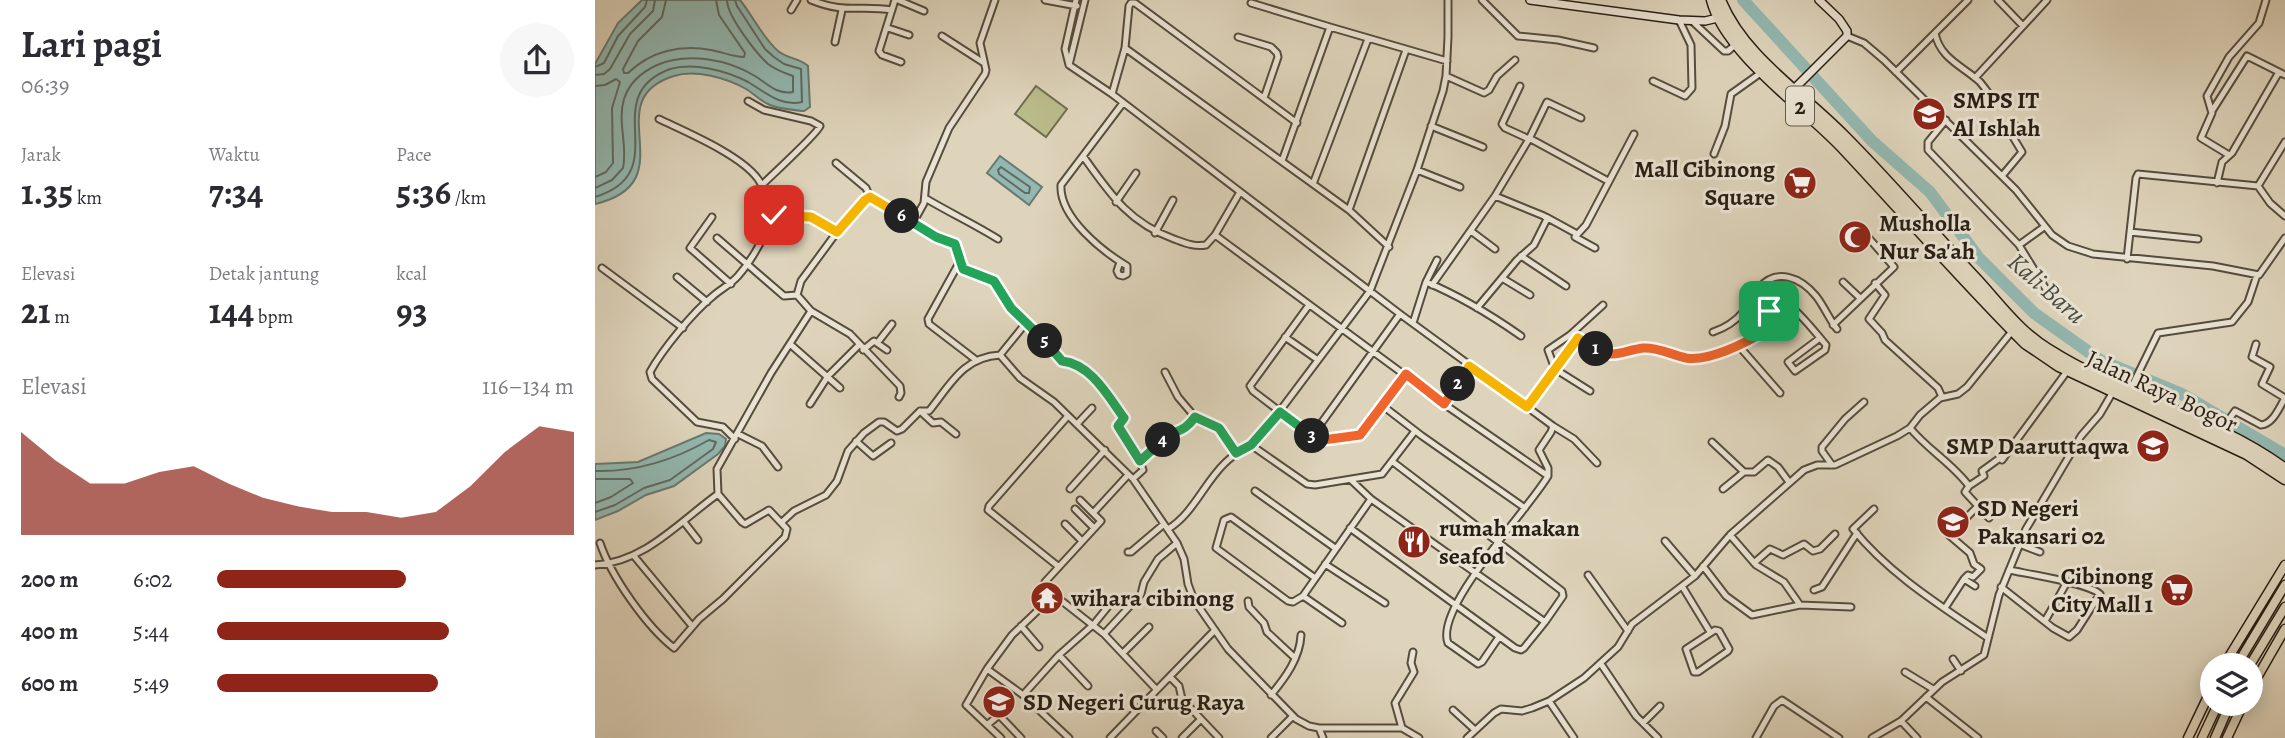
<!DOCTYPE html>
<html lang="id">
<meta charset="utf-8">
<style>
body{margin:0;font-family:Alegreya,serif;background:#f7f7f7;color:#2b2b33;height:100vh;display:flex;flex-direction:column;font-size:26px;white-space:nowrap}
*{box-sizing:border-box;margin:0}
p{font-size:23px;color:#7c7c81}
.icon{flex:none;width:38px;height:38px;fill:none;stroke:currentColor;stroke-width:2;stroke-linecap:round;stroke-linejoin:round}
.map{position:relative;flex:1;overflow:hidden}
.sheet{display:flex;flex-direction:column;background:#fff;width:595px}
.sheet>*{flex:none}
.buttons{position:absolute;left:1605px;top:653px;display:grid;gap:14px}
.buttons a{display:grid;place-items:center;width:63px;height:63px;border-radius:50%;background:#fff;box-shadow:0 4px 18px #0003;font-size:35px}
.pin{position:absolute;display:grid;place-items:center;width:60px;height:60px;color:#fff;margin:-30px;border-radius:14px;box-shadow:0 4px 10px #0006}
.km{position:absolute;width:35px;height:35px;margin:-18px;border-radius:50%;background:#222;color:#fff;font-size:19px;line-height:35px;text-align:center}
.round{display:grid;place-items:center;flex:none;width:74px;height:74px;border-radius:37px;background:#f7f7f7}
.headline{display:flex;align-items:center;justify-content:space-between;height:119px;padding:0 21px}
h1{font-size:38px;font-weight:700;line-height:52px}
.metrics{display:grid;grid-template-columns:repeat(3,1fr);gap:10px;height:119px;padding:7px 21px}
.metrics div{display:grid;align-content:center}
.metrics b{font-size:35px;font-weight:700}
.metrics small{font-size:19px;font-weight:400}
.metrics p{font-size:19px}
.chart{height:196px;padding:14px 21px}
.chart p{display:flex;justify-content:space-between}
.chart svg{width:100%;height:126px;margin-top:7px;fill:#8f2418;opacity:.7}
ul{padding:0 21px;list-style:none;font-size:23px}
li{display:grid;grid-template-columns:112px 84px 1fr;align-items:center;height:52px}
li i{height:18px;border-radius:9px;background:#8f2418}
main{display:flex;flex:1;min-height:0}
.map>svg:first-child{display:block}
</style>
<main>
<section class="sheet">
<div class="headline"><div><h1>Lari pagi</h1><p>06:39</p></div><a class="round"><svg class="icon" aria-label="share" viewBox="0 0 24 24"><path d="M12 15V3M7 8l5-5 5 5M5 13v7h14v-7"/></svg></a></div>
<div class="metrics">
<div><p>Jarak</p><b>1.35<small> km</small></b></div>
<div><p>Waktu</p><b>7:34</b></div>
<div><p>Pace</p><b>5:36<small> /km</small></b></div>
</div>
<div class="metrics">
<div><p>Elevasi</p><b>21<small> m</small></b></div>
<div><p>Detak jantung</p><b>144<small> bpm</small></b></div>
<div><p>kcal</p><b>93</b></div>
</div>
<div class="chart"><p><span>Elevasi</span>116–134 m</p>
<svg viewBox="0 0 160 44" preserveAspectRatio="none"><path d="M0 44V8L10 18L20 26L30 26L40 22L50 20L60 26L70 31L80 34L90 36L100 36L110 38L120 36L130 27L140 15L150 6L160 8V44z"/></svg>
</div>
<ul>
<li><b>200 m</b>6:02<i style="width:53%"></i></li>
<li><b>400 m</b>5:44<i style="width:65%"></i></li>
<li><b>600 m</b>5:49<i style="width:62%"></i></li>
</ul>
</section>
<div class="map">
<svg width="1690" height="738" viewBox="0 0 1690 738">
<rect width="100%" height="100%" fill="#ded4bb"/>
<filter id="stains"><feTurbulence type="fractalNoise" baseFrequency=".00286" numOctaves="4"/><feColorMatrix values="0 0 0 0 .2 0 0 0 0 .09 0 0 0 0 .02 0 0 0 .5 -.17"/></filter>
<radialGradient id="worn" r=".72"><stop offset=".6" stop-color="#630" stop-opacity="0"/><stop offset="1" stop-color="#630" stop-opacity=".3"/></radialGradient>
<path fill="#babb8b" stroke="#716c50" stroke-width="2" d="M441,86l31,23 -21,28 -31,-23z"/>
<path fill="#93b8b1" stroke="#687a72" stroke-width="2" d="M47,0h98c13,16 22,37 38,51 10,8 22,7 30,15l2,41 -6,4c-12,-1 -26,-2 -36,-7 -9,-4 -15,-11 -22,-15 -19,-11 -51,-20 -72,-13 -79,24 14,106 -79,128v-140l23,-41z
M405,156l42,31 -13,18 -42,-32z
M111,433l13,1 7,5 -1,7 -7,8 -44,32 -28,9 -28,16 -23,9v-56l43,-2z"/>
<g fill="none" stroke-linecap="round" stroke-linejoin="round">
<path stroke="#5e6b62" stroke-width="2" d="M71,0l-4,17 -24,24 -15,28 1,4h4c23,-22 53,-29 83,-23 11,2 23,7 33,7l1,-4 -26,-38 -3,-15
M0,67l9,-4 14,-27 27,-29 2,-7
M0,75l9,-1 6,-5 20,-35 23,-23 2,-11
M0,86l10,-1 11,-6 4,3 -8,26 1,55 -7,9 -11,5
M406,167l29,20 -1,6h-4l-26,-19 -1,-4z
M0,188l17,-8 11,-12c5,-22 -6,-47 1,-69 5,-16 18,-27 33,-34 30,-13 70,-6 98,11 13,8 22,19 38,16v-16c-9,-3 -17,-6 -25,-12 -12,-11 -41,-48 -41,-64
M0,197c82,-25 0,-100 75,-128 24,-7 57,2 78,13 17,10 33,25 54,20l-1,-33 -17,-5 -10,-7 -9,-8 -28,-43 -2,-6
M0,471c40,1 79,-11 114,-31l7,2 -3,7 -43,31 -26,8 -29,17 -20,7
M0,479h35l3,4 -22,14 -16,6"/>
<path stroke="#93b8b1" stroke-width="12" d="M1148,0l129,141 58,51 49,66 55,55 66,47 82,34 103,61"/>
<defs>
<path id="street" d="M216,0c34,14 48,5 81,10
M300,0l-16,51 3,4 19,7
M303,0l26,11
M450,0l32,6
M481,0l-11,49 4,16 16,-65
M887,0l36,36 40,4 36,8
M1403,0l25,26
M656,3l79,24
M196,10l6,-10
M1097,21l32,30h4l8,-7
M293,28l21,7
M1340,33c5,26 28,33 45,49 5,6 9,12 14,18
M347,36l42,27
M1252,36l17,7 20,17 132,130 36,45 16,11 25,8 120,12 46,9 26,-37
M643,37l33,10 6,6 1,4 -14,41
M240,42l7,-32
M530,48l224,162 40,37
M474,65l43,29 288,220 153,112 -2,6 -12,18 9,18v8c-20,34 -114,132 -100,167l30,21 4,-2 17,-25
M1301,72l72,-72
M851,76l38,17 5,-3 8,-14 18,-16
M1380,78l72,-78
M1058,81l32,15 7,-8 -1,-43 -12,-25
M925,86l-18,38 3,4 24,11
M517,94l13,-46 4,-42 2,-3h4l162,120
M153,101l16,9 47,11 9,5c-2,7 -48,49 -58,59
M1617,111l35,-55 38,19
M64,119c27,13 82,36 99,60 7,10 11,24 16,36 -10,21 -20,43 -36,61 -7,8 -17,13 -25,20 -20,16 -51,54 -63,76l2,7 45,43 26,5 12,12
M1351,120l-18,22v8l91,95 30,49
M836,126l52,21
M934,138l79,43
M1119,154l11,-28 6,-32 31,-22
M1634,155l-28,-17 11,-25 -5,-17 22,-39 30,-34 7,-23
M488,156c27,38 46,67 91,83 11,4 20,8 32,6l9,-10 25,-43
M687,161l48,-134 117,34
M241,163l30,25 4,9 66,40 19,7 8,25 31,12 17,27 41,40 10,13c29,3 46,35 62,57l-6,8 22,35
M822,170l43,17
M1407,176l20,-24 -9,-15 2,-12
M1622,183l5,-21 10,-9 47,-81
M718,184l55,-145
M1663,186l12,17 15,13
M330,198c25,15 49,26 73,41
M521,202l20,-29
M754,210l57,-160
M179,215l37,2 26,15 -36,49 -4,14 14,16 39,23 50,52 1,7 -2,4
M117,217l-22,31 41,36
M951,217l31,17
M318,223l11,-20 2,-21 23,-54 36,-54 1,-4 -6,-27 15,-43
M876,231l24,18
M242,232l28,-32 5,-3
M1535,232l68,7
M560,233l18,-33
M620,235l229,169 104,72
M122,238l67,58 13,-1
M1424,245l25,-18
M1000,248l-20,-11 11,-12 48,-91
M926,256l45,30
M1532,259l9,-81 2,-4 120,12 27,-44
M525,262l-3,9 2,4 4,1 4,-2v-8c-25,-15 -68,-49 -66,-81l62,-82
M364,263l-31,56 1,5 47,36
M7,268l81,60
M82,277l30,25
M907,278l28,17
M831,282c34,14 65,33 95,54
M1248,282l17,16
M1280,283l10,12 -16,24 13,14 3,7 53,48 4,9
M837,285l63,-89 34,-57 18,-37 34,16
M714,305l-59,81 3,5 59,45 11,4 37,-5 46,-61
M882,308l40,-48 17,-15 13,-26 -3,-3 -49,-20
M818,323l13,-41 11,-22
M1238,325l61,-58 -34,-39
M1169,331c2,-15 5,-26 20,-30 16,11 30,30 42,44l-1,5 -30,21 -7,-9 32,-24
M1118,332c12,-4 22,-10 31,-21 6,-7 10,-16 15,-23 18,-21 42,-10 57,8 8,10 13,23 21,33
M975,335l35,19 5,1 34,-7 53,11 41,-14 59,-32
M690,337l33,23
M283,342l14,-18
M195,344l50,44
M1661,344l-4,13 18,10 -8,17 23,14
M1143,345l42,48
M268,350l11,-9 13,9
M405,355l20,23 34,24 79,77 44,64 7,16 4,25 6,16 34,49 68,70 13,7 10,2h83l17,10
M405,355l26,-32
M570,372l13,25 17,20
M1535,390l28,-57 74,-11 16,-20 9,-27
M995,391l-35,-22 -7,-19 22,-15 33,-30
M215,404l18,-28 31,-31
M849,404l25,-38
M788,406l39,30 103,72
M932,407l51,-69
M325,411l13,12 8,-1 15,12
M482,424l15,-16
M958,426l21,13 23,24
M1315,428c18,22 42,35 59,58l-4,6 24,26
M1625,432l15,-21 26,14c12,-1 18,-17 24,-27
M143,434l24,12 16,21
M717,436l88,-122
M261,441l17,15 18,-13
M1117,442l32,30
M656,445l56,39 8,1 67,-11 33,-43
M798,462l169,129 1,5 -18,26
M1237,465l-10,-14v-4l23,-28 19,-17
M538,479l10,-9 -3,-9 26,-24 21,-9 8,-11 24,11 17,25
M1374,486l15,-10 -2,-5 18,-13 2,2 66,-90
M475,489l35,-39
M1128,489l21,-17h10l14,-12 10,7 11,15
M660,491l80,57
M485,500l21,21 -56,61 -1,5 60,47 52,55
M480,509l19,19
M1279,509l-21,20c36,45 88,77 135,109
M499,512l34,-37
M89,522l14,18
M187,522l12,-11 32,-16 11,-14 11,-30 16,-18 15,-11h5l13,9 5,-2 18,-18h9c21,-26 34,-54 71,-56
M470,524l17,17
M755,528l165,120 6,2 3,-2 21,-26 -174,-123 -20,-19
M573,529c25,-15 36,-46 57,-66 12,-12 27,-19 39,-31l106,-141 47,-121 26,-79 3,-15 2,-39v-37
M1135,535l26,30 28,17 16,23
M1070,541l30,35
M5,543c11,33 46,83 74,105l25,-29 24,-20 62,-62 2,-8 -18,-19 -24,14 -3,-2 -24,-28 -1,-25 54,-96 40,-62
M1424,544l21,8
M533,552h3l33,-28
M39,556l58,70
M1159,563l16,-14 13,6 21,-11 9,7 7,-2 15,-15
M730,564l60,39
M0,565c50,-3 84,-43 123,-71
M1108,566l23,30 26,19 48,-10 51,2
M464,567l-71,-57 1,-4 79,-90
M993,575l40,56
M720,578l-84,-61 -7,3 -8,28 72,53 5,1 10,-6 68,-97
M1369,579l4,-4 5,2 8,-8 -7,-5 -4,-11 -21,-18 29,-29
M1087,586l28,46
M1406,587l52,41 16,9 8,-7 23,-36c-12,-11 -72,-20 -91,-24
M1219,590l8,-3 35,-54
M460,594l-43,41 -25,34 36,26 46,43
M708,596l39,27
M653,601l1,6 15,16 3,9 28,26
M1350,608l19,-29 11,7
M1450,621l22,-39
M426,626l18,21
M1120,630l4,1 10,18 -1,2 -30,21h-4l-8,-23z
M509,634l37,-40 3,-12 14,-23 19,-16
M528,653l26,-26
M464,655l29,31
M1358,659l8,12
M1006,664l35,52 22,22
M392,669l-21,36 35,33
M1310,672l28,17
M575,677l9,9 3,13 37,39
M428,695l36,-40 35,-31 21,-26
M676,695c14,-17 29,-37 30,-60
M1331,697l52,41
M954,701l25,37
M858,710l22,20
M1306,721l16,17
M1048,723l17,-17
M392,725l12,-10 22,23
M724,728l4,10
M807,728l-7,-25 19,-31 -3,-9 2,-11
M561,731l7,7
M515,738l105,-108
M587,738l19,-19
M676,738l22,-22
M872,738l27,-25 7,-4 21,2 10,-3 17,-7 35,-23 34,-31 14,-23 63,-48 35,-41 74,-65 13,-5h18l62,-29 13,-8 10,-13 20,-17 18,-4 9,-7 46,-57
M1161,738l18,-32 8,-6 57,38
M1277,738l29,-17 41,-39 42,-27 15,-60 27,-66 55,-93 19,-22 14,-24"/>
<path id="secondary" d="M935,0l149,20 26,1 17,-4
M1196,92l56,-56v-5l-8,-12 -20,-19"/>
<path id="primary" d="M1629,665l61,-100
M1642,665l48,-80
M1655,665l35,-58
M1656,688l34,-59
M1593,738l24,-50
M1607,738l16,-34
M1620,738l15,-34
M1632,738l16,-34"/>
<path id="highway" d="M1117,0c13,52 92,107 130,147 61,65 120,133 183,196l34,23 188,88 38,25
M1125,0c23,57 82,93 124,136 46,46 88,96 133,144 22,24 43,53 72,70 74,47 165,67 236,119"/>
</defs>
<use href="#street" stroke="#564c3e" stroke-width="9"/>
<use href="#secondary" stroke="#281e14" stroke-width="10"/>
<use href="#primary" stroke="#281e14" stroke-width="11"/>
<use href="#highway" stroke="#281e14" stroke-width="13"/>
<use href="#street" stroke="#eae3d3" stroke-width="5"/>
<use href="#secondary" stroke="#eae3d3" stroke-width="7"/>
<use href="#primary" stroke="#ded4bb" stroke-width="8"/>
<use href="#highway" stroke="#ded4bb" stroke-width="10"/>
</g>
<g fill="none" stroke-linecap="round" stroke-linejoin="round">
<defs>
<path id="split-1" d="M1001,349c17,11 29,1 47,-1 15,-1 29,7 43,10 21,4 61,-15 78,-27l5,-20"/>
<path id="split-2" d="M863,384l11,-18 58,41 51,-69 18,11"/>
<path id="split-3" d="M717,436l11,4 37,-5 46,-61 38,30 14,-20"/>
<path id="split-4" d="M568,440c13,-12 19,-5 32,-23l24,11 17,25 15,-8 29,-33 32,24"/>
<path id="split-5" d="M450,341l17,20c29,3 46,35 62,57l-6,8 22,35 23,-21"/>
<path id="split-6" d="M307,216l34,21 19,7 8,25 31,12 17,27 34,33"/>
<path id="split-7" d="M179,215l37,2 26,15 28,-32 5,-3 32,19"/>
</defs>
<use href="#split-1" stroke="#fff" stroke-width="14"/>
<use href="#split-2" stroke="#fff" stroke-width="14"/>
<use href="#split-3" stroke="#fff" stroke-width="14"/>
<use href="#split-4" stroke="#fff" stroke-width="14"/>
<use href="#split-5" stroke="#fff" stroke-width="14"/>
<use href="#split-6" stroke="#fff" stroke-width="14"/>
<use href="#split-7" stroke="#fff" stroke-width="14"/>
<use href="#split-1" stroke="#f0652b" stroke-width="9"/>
<use href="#split-2" stroke="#f5b400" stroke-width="9"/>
<use href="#split-3" stroke="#f0652b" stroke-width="9"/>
<use href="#split-4" stroke="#22a559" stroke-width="9"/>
<use href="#split-5" stroke="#22a559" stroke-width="9"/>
<use href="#split-6" stroke="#22a559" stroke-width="9"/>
<use href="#split-7" stroke="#f5b400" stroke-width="9"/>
</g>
<defs>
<symbol id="school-disc" viewBox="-11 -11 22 22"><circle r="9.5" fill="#8f2418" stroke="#eae3d3"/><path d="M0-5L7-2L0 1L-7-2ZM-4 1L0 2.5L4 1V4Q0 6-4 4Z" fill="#fff"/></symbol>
<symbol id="supermarket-disc" viewBox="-11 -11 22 22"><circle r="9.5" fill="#8f2418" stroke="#eae3d3"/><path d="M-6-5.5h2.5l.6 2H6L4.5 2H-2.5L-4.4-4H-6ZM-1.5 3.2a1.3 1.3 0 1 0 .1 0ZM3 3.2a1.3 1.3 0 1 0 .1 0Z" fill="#fff"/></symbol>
<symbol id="mosque-disc" viewBox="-11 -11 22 22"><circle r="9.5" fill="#8f2418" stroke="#eae3d3"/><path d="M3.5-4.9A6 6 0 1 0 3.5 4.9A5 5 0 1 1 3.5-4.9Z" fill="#fff"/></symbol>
<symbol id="restaurant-disc" viewBox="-11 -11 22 22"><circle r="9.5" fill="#8f2418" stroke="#eae3d3"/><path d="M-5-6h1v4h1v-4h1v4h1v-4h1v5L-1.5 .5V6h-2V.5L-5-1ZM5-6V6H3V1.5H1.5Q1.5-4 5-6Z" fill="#fff"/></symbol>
<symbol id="temple-disc" viewBox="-11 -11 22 22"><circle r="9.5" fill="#8f2418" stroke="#eae3d3"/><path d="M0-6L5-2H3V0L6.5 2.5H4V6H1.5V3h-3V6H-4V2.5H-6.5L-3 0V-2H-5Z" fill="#fff"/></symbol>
</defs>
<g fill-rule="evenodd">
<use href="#school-disc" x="1315" y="95" width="38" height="38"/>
<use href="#supermarket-disc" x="1186" y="164" width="38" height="38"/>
<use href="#mosque-disc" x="1241" y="218" width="38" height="38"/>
<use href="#school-disc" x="1539" y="427" width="38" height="38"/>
<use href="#school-disc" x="1339" y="503" width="38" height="38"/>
<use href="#restaurant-disc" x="800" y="523" width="38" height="38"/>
<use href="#supermarket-disc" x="1563" y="571" width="38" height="38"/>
<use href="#temple-disc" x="433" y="579" width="38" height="38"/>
<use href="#school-disc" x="385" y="683" width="38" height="38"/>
</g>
<g text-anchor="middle" stroke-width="6" stroke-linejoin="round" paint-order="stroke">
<rect fill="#eae3d3" stroke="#62594d" stroke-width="2" x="1191" y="86.5" width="28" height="39" rx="5"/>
<g font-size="23" font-weight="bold" fill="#281e14">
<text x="1205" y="114">2</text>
</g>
<g font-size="24" font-weight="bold" fill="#281e14" stroke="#eae3d3" text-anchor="start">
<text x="1358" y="108">SMPS IT<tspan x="1358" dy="28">Al Ishlah</tspan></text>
<text x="1180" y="177" text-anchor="end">Mall Cibinong<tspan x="1180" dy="28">Square</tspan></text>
<text x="1284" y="231">Musholla<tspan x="1284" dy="28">Nur Sa'ah</tspan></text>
<text x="1534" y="454" text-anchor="end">SMP Daaruttaqwa</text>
<text x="1382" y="516">SD Negeri<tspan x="1382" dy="28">Pakansari 02</tspan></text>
<text x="844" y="536">rumah makan<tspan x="844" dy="28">seafod</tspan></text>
<text x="1558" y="584" text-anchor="end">Cibinong<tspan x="1558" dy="28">City Mall 1</tspan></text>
<text x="476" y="606">wihara cibinong</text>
<text x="428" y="710">SD Negeri Curug Raya</text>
</g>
<g font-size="24" fill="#281e14" stroke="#eae3d3">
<text transform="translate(1567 391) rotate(25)" y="8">Jalan Raya Bogor</text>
</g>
<g font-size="26" font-style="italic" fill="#484c43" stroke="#eae3d3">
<text transform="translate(1452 288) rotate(41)" y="9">Kali Baru</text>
</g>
</g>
<rect width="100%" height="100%" filter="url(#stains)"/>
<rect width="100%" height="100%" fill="url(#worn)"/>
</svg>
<div class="buttons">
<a><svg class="icon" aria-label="layers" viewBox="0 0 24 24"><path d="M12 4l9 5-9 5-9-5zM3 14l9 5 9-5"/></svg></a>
</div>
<div class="pin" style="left:1174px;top:311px;background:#1e9e55"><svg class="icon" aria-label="arrive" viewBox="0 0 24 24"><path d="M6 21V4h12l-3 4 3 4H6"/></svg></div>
<div class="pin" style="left:179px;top:215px;background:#d93025"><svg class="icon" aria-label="check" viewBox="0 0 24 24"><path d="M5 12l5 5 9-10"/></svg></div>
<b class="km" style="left:1001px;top:349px">1</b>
<b class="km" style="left:863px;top:384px">2</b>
<b class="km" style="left:717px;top:436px">3</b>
<b class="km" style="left:568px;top:440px">4</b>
<b class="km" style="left:450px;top:341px">5</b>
<b class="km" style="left:307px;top:216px">6</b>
</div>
</main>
